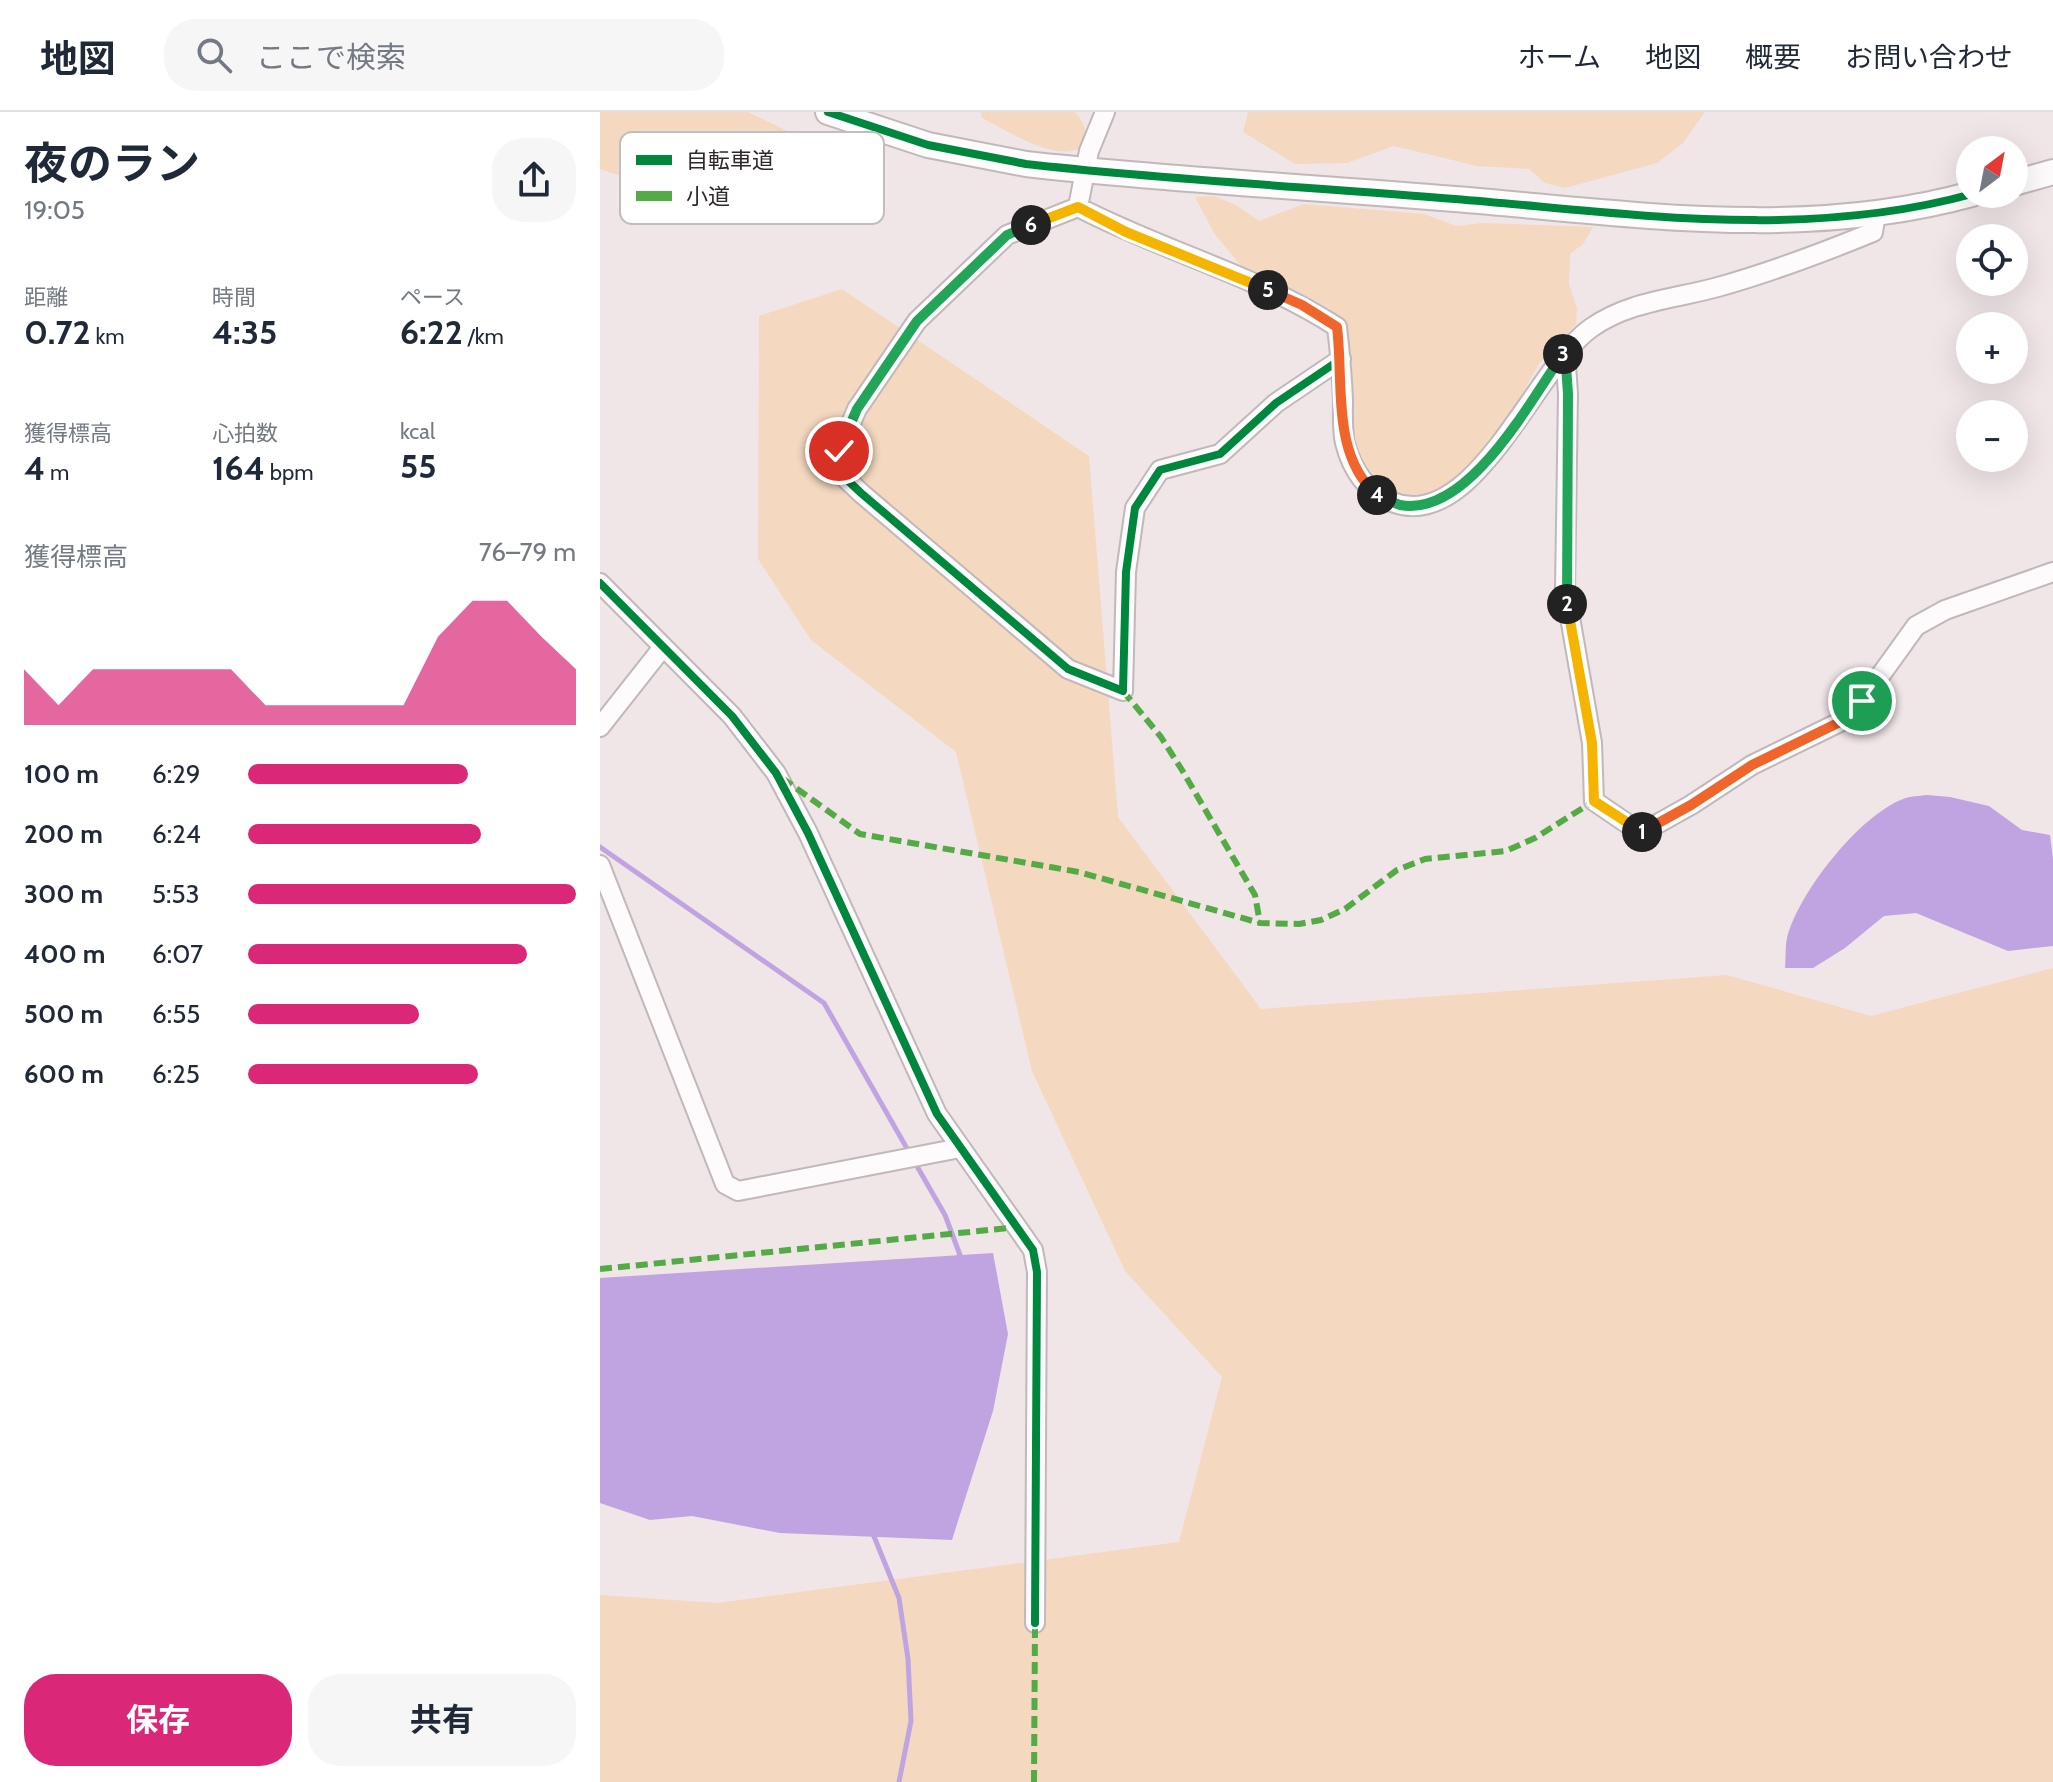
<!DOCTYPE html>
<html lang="ja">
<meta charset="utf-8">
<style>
body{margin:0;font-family:Cabin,"Noto Sans JP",sans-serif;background:#f6f6f7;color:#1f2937;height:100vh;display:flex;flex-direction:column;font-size:30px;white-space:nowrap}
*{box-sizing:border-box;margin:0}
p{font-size:26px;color:#747a83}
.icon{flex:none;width:44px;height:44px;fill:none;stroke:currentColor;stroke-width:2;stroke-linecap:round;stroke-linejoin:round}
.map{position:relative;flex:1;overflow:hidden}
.sheet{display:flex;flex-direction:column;background:#fff;width:600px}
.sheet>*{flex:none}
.needle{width:52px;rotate:32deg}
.tools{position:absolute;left:1356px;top:24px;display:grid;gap:16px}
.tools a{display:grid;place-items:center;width:72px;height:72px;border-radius:50%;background:#fff;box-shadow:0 8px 32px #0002;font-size:40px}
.pin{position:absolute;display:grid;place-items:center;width:68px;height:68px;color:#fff;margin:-34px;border:4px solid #fff;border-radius:50%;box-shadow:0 2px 8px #0007}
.km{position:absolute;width:40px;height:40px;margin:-20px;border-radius:50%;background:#222;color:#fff;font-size:22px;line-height:40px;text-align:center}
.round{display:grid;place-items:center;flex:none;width:84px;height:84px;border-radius:32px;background:#f6f6f7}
.overview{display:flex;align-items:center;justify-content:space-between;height:136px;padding:0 24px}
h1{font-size:44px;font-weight:700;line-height:60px}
.figures{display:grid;grid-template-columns:repeat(3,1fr);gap:12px;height:136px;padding:8px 24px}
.figures div{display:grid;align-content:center}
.figures b{font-size:34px;font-weight:700}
.figures small{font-size:22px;font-weight:400}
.figures p{font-size:22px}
.chart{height:224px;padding:16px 24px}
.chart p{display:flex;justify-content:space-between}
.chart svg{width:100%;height:144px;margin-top:8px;fill:#db2777;opacity:.7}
.action{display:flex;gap:16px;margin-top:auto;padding:16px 24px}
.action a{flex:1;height:92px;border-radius:32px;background:#db2777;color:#fff;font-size:32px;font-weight:700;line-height:92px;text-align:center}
.action a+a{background:#f6f6f7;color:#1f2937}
ul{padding:0 24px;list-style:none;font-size:26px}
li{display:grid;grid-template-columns:128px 96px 1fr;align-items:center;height:60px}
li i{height:20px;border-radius:10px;background:#db2777}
header{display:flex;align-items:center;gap:48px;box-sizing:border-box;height:112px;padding:0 40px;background:#fff;border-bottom:2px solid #e0e1e3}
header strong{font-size:38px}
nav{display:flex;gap:44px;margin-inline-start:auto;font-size:28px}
.search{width:560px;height:72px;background:#f6f6f7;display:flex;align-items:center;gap:20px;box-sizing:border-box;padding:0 28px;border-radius:32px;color:#747a83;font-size:30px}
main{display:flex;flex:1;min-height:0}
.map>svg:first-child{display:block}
</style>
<header>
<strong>地図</strong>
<div class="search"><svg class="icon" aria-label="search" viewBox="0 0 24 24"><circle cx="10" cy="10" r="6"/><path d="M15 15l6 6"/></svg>ここで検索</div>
<nav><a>ホーム</a><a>地図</a><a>概要</a><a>お問い合わせ</a></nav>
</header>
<main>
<section class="sheet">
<div class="overview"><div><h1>夜のラン</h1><p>19:05</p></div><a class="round"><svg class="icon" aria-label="share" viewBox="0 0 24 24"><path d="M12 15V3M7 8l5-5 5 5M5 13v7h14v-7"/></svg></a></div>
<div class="figures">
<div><p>距離</p><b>0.72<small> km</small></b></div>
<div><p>時間</p><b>4:35</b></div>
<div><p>ペース</p><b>6:22<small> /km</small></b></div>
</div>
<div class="figures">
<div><p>獲得標高</p><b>4<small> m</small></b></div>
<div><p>心拍数</p><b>164<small> bpm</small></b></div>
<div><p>kcal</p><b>55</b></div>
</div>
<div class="chart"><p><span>獲得標高</span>76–79 m</p>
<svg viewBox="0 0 160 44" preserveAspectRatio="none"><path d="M0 44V27L10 38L20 27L30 27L40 27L50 27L60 27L70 38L80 38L90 38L100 38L110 38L120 17L130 6L140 6L150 17L160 27V44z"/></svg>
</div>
<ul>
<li><b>100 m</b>6:29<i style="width:67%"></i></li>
<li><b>200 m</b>6:24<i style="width:71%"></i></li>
<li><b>300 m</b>5:53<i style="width:100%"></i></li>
<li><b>400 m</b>6:07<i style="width:85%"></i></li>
<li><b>500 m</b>6:55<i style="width:52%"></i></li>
<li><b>600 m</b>6:25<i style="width:70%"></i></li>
</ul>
<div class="action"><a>保存</a><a>共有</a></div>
</section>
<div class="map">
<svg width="1453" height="1670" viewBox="0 0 1453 1670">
<rect width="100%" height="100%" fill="#f0e5e7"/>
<path fill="#f4d9c0" d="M0,0h148l74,36 -52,42 -53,18 -117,-39z
M381,0h94c12,13 13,22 5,37 -30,11 -71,-18 -98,-31z
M648,0h457l-22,31 -26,20 -92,25 -20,-5 -16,-14 -52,-3 -83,-20 -47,17 -52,1 -52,-32z
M614,84l22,9 23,16 45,-17 120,10 32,12 27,-3 110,4 -10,17 -13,10 -1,30 8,24 -1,16 -37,40 -45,79 -44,40 -22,10 -24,3 -18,-11 -25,-23 -7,-31 -9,-104 -16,-19 -64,-33 -24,-9 -27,-33 -19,-36z
M242,177l247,167 29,361 143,192 466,-34 144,41 182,-48v814h-1453v-187l117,8 462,-61 43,-165 -97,-106 -93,-200 -76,-319 -145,-112 -53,-81 1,-243z"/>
<path fill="#c0a4e1" d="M1327,683l23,2 39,9 33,24 28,5 3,24v87l-45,5 -92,-38 -32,3 -39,32 -32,20h-28c1,-9 0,-21 2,-30 12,-46 72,-122 116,-139 7,-3 16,-3 24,-4z
M393,1141l15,81 -15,77 -41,129 -172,-7 -88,-17 -42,4 -50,-17v-225z"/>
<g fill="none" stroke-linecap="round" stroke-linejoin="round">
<path stroke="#c0a4e1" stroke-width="5" d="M0,735l224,156 85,149
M314,1049l31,54 15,40 -4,4
M273,1422l26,64 9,61 3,62 -12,61"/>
<defs>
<path id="minor" d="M505,0l-16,39 -11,56c84,44 179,68 259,120 3,25 5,49 6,73 0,14 -1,30 2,43 7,27 21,48 47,59 82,33 144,-136 199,-174 38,-27 84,-29 127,-41 53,-15 104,-34 155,-55l3,-18
M478,95l-71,28 -90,86 -60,88 -18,42 -1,13 4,11 19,18 207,176 55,22 3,-119 9,-64 25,-38 60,-16 56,-51 65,-44
M965,239l3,43 -3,195 27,154 2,58 47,32 50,-28 61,-40 88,-43 22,-21 54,-75 29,-16 108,-38
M0,471l132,133 44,57 32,60 129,281 96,136 4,22 -2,351
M0,615l63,-80
M0,753l125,319 13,7 222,-43"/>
<path id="tertiary" d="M228,0l100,33 98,19c142,16 286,23 429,35 173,14 347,42 517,-5
M1414,71l39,-11"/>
</defs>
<use href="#minor" stroke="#c1b8b9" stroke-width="22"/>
<use href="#tertiary" stroke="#c1b8b9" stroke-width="28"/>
<use href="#minor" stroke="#fdfbfb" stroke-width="18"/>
<use href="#tertiary" stroke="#fdfbfb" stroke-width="24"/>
<path stroke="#54aa44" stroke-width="6" stroke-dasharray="12 6" stroke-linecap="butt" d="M523,579l38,46 21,33 73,125 5,28
M182,666l78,56 219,38 181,51 39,1 22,-4 24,-11 52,-39 28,-11 81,-8 29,-13 59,-37
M0,1157l419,-42
M434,1670l1,-159"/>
<defs>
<path id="cycleway" d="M228,0l100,33 98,19c142,16 286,23 429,35 173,14 347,42 517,-5
M478,95l-71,28 -90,86 -60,88 -18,42 -1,13 4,11 19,18 207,176 55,22 3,-119 9,-64 25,-38 60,-16 56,-51 65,-44
M0,471l132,133 44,57 32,60 129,281 96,136 4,22 -2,351"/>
</defs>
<use href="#cycleway" stroke="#fff" stroke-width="13"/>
<use href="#cycleway" stroke="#00873e" stroke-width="8"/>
</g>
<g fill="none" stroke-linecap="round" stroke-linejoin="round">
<defs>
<path id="split-1" d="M1042,720l49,-27 61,-40 88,-43 22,-21"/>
<path id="split-2" d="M967,492l25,139 2,58 48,31"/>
<path id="split-3" d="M963,242l2,-3 3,43 -1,210"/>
<path id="split-4" d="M777,383c7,3 16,8 23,10 68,13 130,-104 163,-151"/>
<path id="split-5" d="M668,178l34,15 35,22c7,57 -6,128 40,168"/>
<path id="split-6" d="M431,113l47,-18 48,25 142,58"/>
<path id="split-7" d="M239,339l18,-42 60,-88 90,-86 24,-10"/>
</defs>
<use href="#split-1" stroke="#fff" stroke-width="16"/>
<use href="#split-2" stroke="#fff" stroke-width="16"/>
<use href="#split-3" stroke="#fff" stroke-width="16"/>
<use href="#split-4" stroke="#fff" stroke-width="16"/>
<use href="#split-5" stroke="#fff" stroke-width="16"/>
<use href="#split-6" stroke="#fff" stroke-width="16"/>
<use href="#split-7" stroke="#fff" stroke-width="16"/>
<use href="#split-1" stroke="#f0652b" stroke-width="10"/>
<use href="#split-2" stroke="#f5b400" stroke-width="10"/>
<use href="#split-3" stroke="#22a559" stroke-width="10"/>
<use href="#split-4" stroke="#22a559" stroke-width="10"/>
<use href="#split-5" stroke="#f0652b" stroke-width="10"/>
<use href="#split-6" stroke="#f5b400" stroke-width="10"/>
<use href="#split-7" stroke="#22a559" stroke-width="10"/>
</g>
<rect x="20" y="20" width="264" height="92" rx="12" fill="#fff" stroke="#c1bebe" stroke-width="2"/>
<rect x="36" y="43" width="36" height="10" fill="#00873e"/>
<rect x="36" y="79" width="36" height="10" fill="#54aa44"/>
<g font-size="22" fill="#2f2728">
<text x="86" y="56">自転車道</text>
<text x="86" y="92">小道</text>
</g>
</svg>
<div class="tools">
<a><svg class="needle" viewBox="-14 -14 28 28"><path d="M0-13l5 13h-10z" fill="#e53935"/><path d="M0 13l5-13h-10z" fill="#747a83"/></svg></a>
<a><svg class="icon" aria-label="locate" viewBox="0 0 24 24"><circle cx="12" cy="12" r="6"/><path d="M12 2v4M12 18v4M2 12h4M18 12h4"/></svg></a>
<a>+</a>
<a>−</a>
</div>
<div class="pin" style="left:1262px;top:589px;background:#1e9e55"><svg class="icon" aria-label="arrive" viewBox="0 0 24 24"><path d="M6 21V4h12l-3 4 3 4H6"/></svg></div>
<div class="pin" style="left:239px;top:339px;background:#d93025"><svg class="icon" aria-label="check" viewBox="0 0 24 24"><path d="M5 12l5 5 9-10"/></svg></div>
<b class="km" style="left:1042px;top:720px">1</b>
<b class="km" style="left:967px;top:492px">2</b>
<b class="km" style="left:963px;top:242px">3</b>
<b class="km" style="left:777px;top:383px">4</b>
<b class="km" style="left:668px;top:178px">5</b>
<b class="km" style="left:431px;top:113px">6</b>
</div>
</main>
